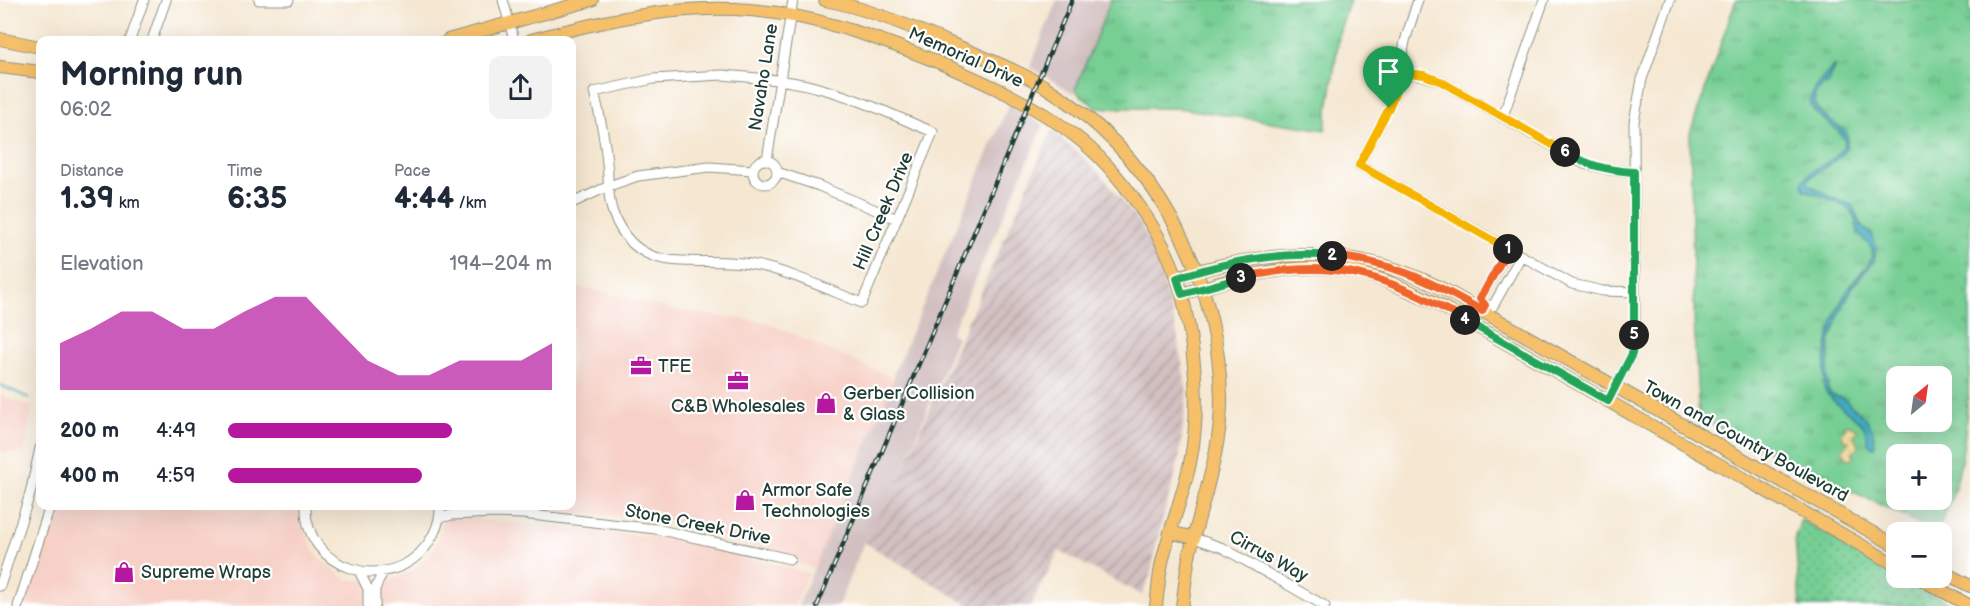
<!DOCTYPE html>
<meta charset="utf-8">
<style>
body{margin:0;font-family:"Balsamiq Sans",sans-serif;background:#f2f2f3;color:#1f2937;height:100vh;display:flex;flex-direction:column;font-size:22px;white-space:nowrap}
*{box-sizing:border-box;margin:0}
p{font-size:20px;color:#747a83}
.icon{flex:none;width:33px;height:33px;fill:none;stroke:currentColor;stroke-width:2;stroke-linecap:round;stroke-linejoin:round}
.map{position:relative;flex:1;overflow:hidden}
.details{position:absolute;left:36px;top:36px;width:540px;height:474px;display:flex;flex-direction:column;background:#fff;border-radius:12px;box-shadow:0 6px 24px #0002}
.details>*{flex:none}
.needle{width:39px;rotate:29deg}
.buttons{position:absolute;left:1886px;top:366px;display:grid;gap:12px}
.buttons a{display:grid;place-items:center;width:66px;height:66px;border-radius:12px;background:#fff;box-shadow:0 6px 24px #0002;font-size:30px}
.pin{position:absolute;display:grid;place-items:center;width:51px;height:51px;color:#fff;margin:-62px -26px;border-radius:50% 50% 50% 0;rotate:-45deg;box-shadow:0 0 6px #0007}
.pin .icon{rotate:45deg}
.km{position:absolute;width:30px;height:30px;margin:-15px;border-radius:50%;background:#222;color:#fff;font-size:16px;line-height:30px;text-align:center}
.round{display:grid;place-items:center;flex:none;width:63px;height:63px;border-radius:12px;background:#f2f2f3}
.overview{display:flex;align-items:center;justify-content:space-between;height:102px;padding:0 24px}
h1{font-size:33px;font-weight:700;line-height:45px}
.figures{display:grid;grid-template-columns:repeat(3,1fr);gap:9px;height:102px;padding:6px 24px}
.figures div{display:grid;align-content:center}
.figures b{font-size:30px;font-weight:700}
.figures small{font-size:16px;font-weight:400}
.figures p{font-size:16px}
.chart{height:168px;padding:12px 24px}
.chart p{display:flex;justify-content:space-between}
.chart svg{width:100%;height:108px;margin-top:6px;fill:#b5179e;opacity:.7}
ul{padding:0 24px;list-style:none;font-size:20px}
li{display:grid;grid-template-columns:96px 72px 1fr;align-items:center;height:45px}
li i{height:15px;border-radius:8px;background:#b5179e}
.map>svg:first-child{display:block}
</style>
<div class="map">
<svg width="1970" height="606" viewBox="0 0 1970 606">
<defs>
<pattern id="industrial-furrows" width="10" height="10" patternUnits="userSpaceOnUse" patternTransform="scale(1.5)"><rect width="10" height="10" fill="#d2bfc0"/><path d="M-1 1l2-2M0 10L10 0M9 11l2-2" fill="none" stroke="#aa9c9d"/></pattern>
<pattern id="grass-tufts" width="24" height="20" patternUnits="userSpaceOnUse" patternTransform="scale(1.5)"><rect width="24" height="20" fill="#77cf94"/><path d="M3 7l-1-3M5 7V3M7 7l1-3M15 17l-1-3M17 17v-4M19 17l1-3" fill="none" stroke="#61a97a"/></pattern>
<pattern id="sand-dots" width="8" height="8" patternUnits="userSpaceOnUse" patternTransform="scale(1.5)"><rect width="8" height="8" fill="#eeda9e"/><path d="M2 2h.1M6 6h.1" fill="none" stroke="#ccbc89" stroke-width="1.8" stroke-linecap="round"/></pattern>
<pattern id="park-dots" width="8" height="8" patternUnits="userSpaceOnUse" patternTransform="scale(1.5)"><rect width="8" height="8" fill="#77cf94"/><path d="M2 2h.1M6 6h.1" fill="none" stroke="#61a97a" stroke-width="1.8" stroke-linecap="round"/></pattern>
</defs>
<rect width="100%" height="100%" fill="#fff"/>
<filter id="ink" filterUnits="userSpaceOnUse"><feTurbulence type="fractalNoise" baseFrequency=".0167" numOctaves="2"/><feDisplacementMap in="SourceGraphic" scale="12" xChannelSelector="R" yChannelSelector="G"/><feConvolveMatrix kernelMatrix="1 2 1 2 8 2 1 2 1" color-interpolation-filters="sRGB"/></filter>
<filter id="wash" filterUnits="userSpaceOnUse"><feTurbulence type="fractalNoise" baseFrequency=".008" numOctaves="4" result="noise"/><feDisplacementMap in="SourceGraphic" scale="24" xChannelSelector="R" yChannelSelector="G"/><feGaussianBlur stdDeviation="1.35" result="paint"/><feColorMatrix in="noise" values="0 0 0 0 0 0 0 0 0 0 0 0 0 0 0 0 0 1.4 0 .05"/><feComposite in="paint" operator="in"/></filter>
<g filter="url(#wash)">
<rect width="100%" height="100%" fill="#f5e7d1"/>
<path fill="#f7d1c7" d="M572,285l106,26 87,11 130,57 -81,190 -149,-50 -184,-13h91z
M0,395l32,12 -8,46 -24,-1z
M56,506h243l2,17 16,33 30,24h43l21,-8 23,-23 11,-33 233,23 131,34 -15,33h-770z"/>
<path fill="url(#industrial-furrows)" d="M1052,130l47,42 41,51 16,33 20,72 11,65 -8,67 -22,80 -6,33 -9,22 -83,-44 -29,55h-60l-106,-64 33,-59z"/>
<path fill="#d2bfc0" d="M1057,0h54l-38,93 -43,-26z
M1009,104l35,21 -93,208 6,4 -60,146 -33,59 -26,64h-40l96,-226v-7z"/>
<path fill="url(#grass-tufts)" stroke="#4b8664" stroke-width="1.5" fill-rule="evenodd" d="M1111,0h239l-10,30 -15,100 -147,-22h-82l-21,-18z
M1736,0h234v356c-3,48 -3,101 -20,147 -4,10 -9,19 -13,29l-238,-114 -4,-71 -5,-214zM1896,376h45v46h-45zM1896,454h45v46h-45z"/>
<path fill="url(#sand-dots)" stroke="#868c69" stroke-width="1.5" d="M1847,424l11,5 -4,7 4,10 -2,4 -4,2 2,3 -2,4 -5,-1 -5,-7 7,-10 -5,-1 -2,-6z"/>
<path fill="url(#park-dots)" stroke="#4b8664" stroke-width="1.5" d="M1801,520l95,53v5h8l50,28h-154l-5,-70z"/>
<path fill="#40aac0" stroke="#30747a" stroke-width="1.5" d="M1833,66h2l-8,18 -2,-1 -10,11c-3,20 18,27 31,38 9,26 -23,33 -38,48v4l25,14 19,7 10,22 10,7 4,13 -2,14 -20,24 -14,27 -10,31 -3,37 1,10 4,5 12,4 23,21 6,11 2,13 -1,3 -5,-2c-3,-6 -1,-13 -6,-19 -11,-14 -30,-21 -39,-37 0,-37 5,-74 28,-105 7,-11 18,-16 20,-30 1,-9 -7,-12 -12,-18 -5,-8 -2,-19 -10,-25 -12,-11 -31,-14 -46,-22l-2,-6c11,-21 36,-17 43,-41 -4,-19 -43,-25 -33,-49 5,-10 15,-17 21,-27z"/>
<g fill="none" stroke-linecap="round" stroke-linejoin="round">
<path stroke="#40aac0" stroke-width="2" d="M0,385l29,13"/>
</g>
</g>
<g filter="url(#ink)">
<g fill="none" stroke-linecap="round" stroke-linejoin="round">
<defs>
<path id="minor" d="M259,0h30
M503,0l11,40
M1418,0l-13,41 -9,50 -7,17 -30,57 213,119 31,7 32,1
M130,40l14,-40
M152,40l14,-40
M1399,72l25,4 16,5 144,83 26,6 24,2
M722,75c33,3 67,4 100,14 38,10 75,28 111,43l-71,171c-36,-14 -73,-32 -112,-39 -53,-10 -111,17 -137,-51 -6,-15 -4,-34 -6,-50 -2,-24 -7,-48 -13,-71l59,-13z
M1503,116l41,-116
M753 172a12 12 0 1 1 24 0a12 12 0 1 1-24 0Z
M767,160l26,-160
M777,172l42,14 78,33
M572,203l37,-17 29,-10 71,-9 44,3
M1485,305l-5,-6 29,-50
M1485,305l8,1 28,-50
M1608,401l24,-47 3,-28 -1,-204 8,-43 28,-79
M306,506c-2,64 83,90 121,39 8,-11 14,-26 13,-39
M453,506l22,3
M439,518l13,-3 41,-2 29,1 134,15 134,30
M1194,538l29,10 102,58
M359,571l9,18v17
M0,586l30,-92 10,-46
M18,606l32,-100
M375,606v-17l8,-17"/>
<path id="major" d="M825,0c41,8 81,25 120,41 33,14 68,27 99,45 108,66 174,185 177,311 1,53 -19,104 -31,155 -4,18 -5,36 -8,54
M0,39l40,8
M448,40l144,-40
M531,40c67,-18 135,-34 204,-31 72,3 139,27 205,54 46,20 94,41 134,72 45,34 95,105 108,160 13,54 19,114 8,168 -7,32 -19,63 -27,95 -4,15 -5,32 -7,48
M0,67l40,5
M1177,277c100,-30 184,-34 277,18l442,251
M1182,294c55,-17 116,-34 174,-22 27,6 53,19 78,30l462,263
M1170,532l24,6
M1941,571l29,15
M1919,578l51,28"/>
</defs>
<use href="#minor" stroke="#8a9282" stroke-width="11"/>
<use href="#major" stroke="#8a9282" stroke-width="14"/>
<use href="#minor" stroke="#fff" stroke-width="9"/>
<use href="#major" stroke="#f6c06b" stroke-width="12"/>
<defs>
<path id="rail" d="M817,606l255,-606"/>
</defs>
<use href="#rail" stroke="#1f3d34" stroke-width="4.5"/>
<use href="#rail" stroke="#fff" stroke-width="2" stroke-dasharray="7" stroke-linecap="butt"/>
</g>
</g>
<g fill="none" stroke-linecap="round" stroke-linejoin="round" filter="url(#ink)">
<defs>
<path id="split-1" d="M1389,108l-30,57 149,84"/>
<path id="split-2" d="M1332,256c57,5 101,26 150,55l3,-6 -5,-6 28,-50"/>
<path id="split-3" d="M1241,278l-59,16 -5,-16c49,-16 103,-27 155,-22"/>
<path id="split-4" d="M1241,278c93,-22 144,-3 224,42"/>
<path id="split-5" d="M1465,320l143,81 24,-47 2,-19"/>
<path id="split-6" d="M1565,152c24,14 41,18 69,20v163"/>
<path id="split-7" d="M1389,108l7,-17 3,-19 25,3 16,6 125,71"/>
</defs>
<use href="#split-1" stroke="#fff" stroke-width="12"/>
<use href="#split-2" stroke="#fff" stroke-width="12"/>
<use href="#split-3" stroke="#fff" stroke-width="12"/>
<use href="#split-4" stroke="#fff" stroke-width="12"/>
<use href="#split-5" stroke="#fff" stroke-width="12"/>
<use href="#split-6" stroke="#fff" stroke-width="12"/>
<use href="#split-7" stroke="#fff" stroke-width="12"/>
<use href="#split-1" stroke="#f5b400" stroke-width="8"/>
<use href="#split-2" stroke="#f0652b" stroke-width="8"/>
<use href="#split-3" stroke="#22a559" stroke-width="8"/>
<use href="#split-4" stroke="#f0652b" stroke-width="8"/>
<use href="#split-5" stroke="#22a559" stroke-width="8"/>
<use href="#split-6" stroke="#22a559" stroke-width="8"/>
<use href="#split-7" stroke="#f5b400" stroke-width="8"/>
</g>
<defs>
<symbol id="office-bare" viewBox="-9 -9 18 18"><path d="M-6-3h4V-5.5h4V-3h4V5H-6ZM-1-4.5V-3h2v-1.5ZM-6 0V1H6V0Z" fill="#b5179e" stroke="#fff" stroke-width="2.5" paint-order="stroke"/></symbol>
<symbol id="shop-bare" viewBox="-9 -9 18 18"><path d="M-5-2.5h2.3a2.7 3.5 0 0 1 5.4 0H5L5.5 6h-11ZM-1.5-2.5h3a1.5 2.3 0 0 0-3 0Z" fill="#b5179e" stroke="#fff" stroke-width="2.5" paint-order="stroke"/></symbol>
</defs>
<g fill-rule="evenodd">
<use href="#office-bare" x="626" y="351" width="30" height="30"/>
<use href="#office-bare" x="723" y="366" width="30" height="30"/>
<use href="#shop-bare" x="811" y="388" width="30" height="30"/>
<use href="#shop-bare" x="730" y="485" width="30" height="30"/>
<use href="#shop-bare" x="109" y="557" width="30" height="30"/>
</g>
<g text-anchor="middle" stroke-width="4.5" stroke-linejoin="round" paint-order="stroke">
<g font-size="18" fill="#1f3d34" stroke="#fff">
<text transform="translate(966 57) rotate(24)" y="6">Memorial Drive</text>
<text transform="translate(763 77) rotate(-81)" y="6">Navaho Lane</text>
<text transform="translate(883 211) rotate(-67)" y="6">Hill Creek Drive</text>
<text transform="translate(1746 441) rotate(29)" y="6">Town and Country Boulevard</text>
<text transform="translate(698 524) rotate(11)" y="6">Stone Creek Drive</text>
<text transform="translate(1269 556) rotate(29)" y="6">Cirrus Way</text>
</g>
<g font-size="18" fill="#1f3d34" stroke="#fff" text-anchor="start">
<text x="658" y="372">TFE</text>
<text x="843" y="399">Gerber Collision<tspan x="843" dy="21">&amp; Glass</tspan></text>
<text x="738" y="412" text-anchor="middle">C&amp;B Wholesales</text>
<text x="762" y="496">Armor Safe<tspan x="762" dy="21">Technologies</tspan></text>
<text x="141" y="578">Supreme Wraps</text>
</g>
</g>
</svg>
<div class="buttons">
<a><svg class="needle" viewBox="-14 -14 28 28"><path d="M0-13l5 13h-10z" fill="#e53935"/><path d="M0 13l5-13h-10z" fill="#747a83"/></svg></a>
<a>+</a>
<a>−</a>
</div>
<div class="pin" style="left:1389px;top:108px;background:#1e9e55"><svg class="icon" aria-label="arrive" viewBox="0 0 24 24"><path d="M6 21V4h12l-3 4 3 4H6"/></svg></div>
<b class="km" style="left:1508px;top:249px">1</b>
<b class="km" style="left:1332px;top:256px">2</b>
<b class="km" style="left:1241px;top:278px">3</b>
<b class="km" style="left:1465px;top:320px">4</b>
<b class="km" style="left:1634px;top:335px">5</b>
<b class="km" style="left:1565px;top:152px">6</b>
<section class="details">
<div class="overview"><div><h1>Morning run</h1><p>06:02</p></div><a class="round"><svg class="icon" aria-label="share" viewBox="0 0 24 24"><path d="M12 15V3M7 8l5-5 5 5M5 13v7h14v-7"/></svg></a></div>
<div class="figures">
<div><p>Distance</p><b>1.39<small> km</small></b></div>
<div><p>Time</p><b>6:35</b></div>
<div><p>Pace</p><b>4:44<small> /km</small></b></div>
</div>
<div class="chart"><p><span>Elevation</span>194–204 m</p>
<svg viewBox="0 0 160 44" preserveAspectRatio="none"><path d="M0 44V25L10 19L20 12L30 12L40 19L50 19L60 12L70 6L80 6L90 19L100 32L110 38L120 38L130 32L140 32L150 32L160 25V44z"/></svg>
</div>
<ul>
<li><b>200 m</b>4:49<i style="width:69%"></i></li>
<li><b>400 m</b>4:59<i style="width:60%"></i></li>
</ul>
</section>
</div>
